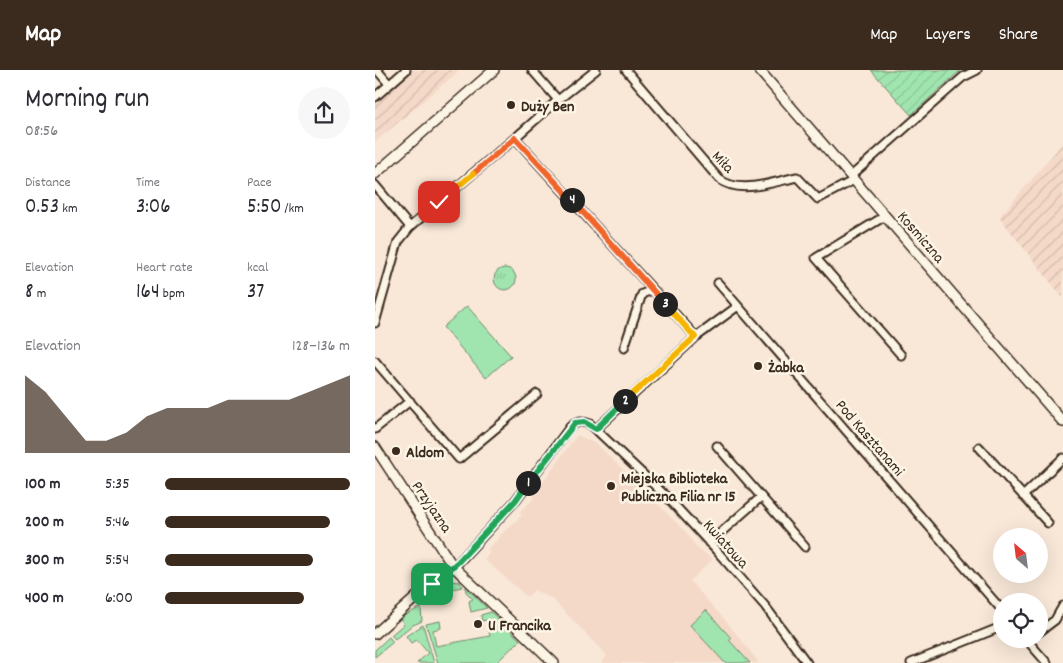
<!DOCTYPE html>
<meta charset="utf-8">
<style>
body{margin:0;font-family:Dekko,sans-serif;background:#f7f7f7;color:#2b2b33;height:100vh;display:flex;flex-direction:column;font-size:19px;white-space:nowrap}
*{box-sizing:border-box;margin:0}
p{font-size:16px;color:#7c7c81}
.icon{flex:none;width:28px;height:28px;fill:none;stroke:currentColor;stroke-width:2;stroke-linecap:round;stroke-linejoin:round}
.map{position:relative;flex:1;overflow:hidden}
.drawer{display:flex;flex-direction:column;background:#fff;width:375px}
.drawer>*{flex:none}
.needle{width:32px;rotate:332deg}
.controls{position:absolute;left:618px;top:458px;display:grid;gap:10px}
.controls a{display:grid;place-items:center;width:55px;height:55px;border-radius:50%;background:#fff;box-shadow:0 5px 20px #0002;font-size:25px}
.pin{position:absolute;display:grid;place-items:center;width:42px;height:42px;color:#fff;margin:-21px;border-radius:10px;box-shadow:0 2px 8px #0006}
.km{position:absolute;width:25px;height:25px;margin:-12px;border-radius:50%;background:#222;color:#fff;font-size:14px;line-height:25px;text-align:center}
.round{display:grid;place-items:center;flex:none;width:52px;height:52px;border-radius:26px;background:#f7f7f7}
.overview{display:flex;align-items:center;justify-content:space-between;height:85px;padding:0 25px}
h1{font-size:28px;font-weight:600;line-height:38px}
.metrics{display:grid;grid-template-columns:repeat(3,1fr);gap:8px;height:85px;padding:5px 25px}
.metrics div{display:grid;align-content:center}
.metrics b{font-size:21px;font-weight:600}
.metrics small{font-size:14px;font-weight:400}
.metrics p{font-size:14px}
.chart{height:140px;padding:10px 25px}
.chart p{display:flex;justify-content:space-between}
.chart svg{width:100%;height:90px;margin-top:5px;fill:#3b2a1e;opacity:.7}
ul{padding:0 25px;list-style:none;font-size:16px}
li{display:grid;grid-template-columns:80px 60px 1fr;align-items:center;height:38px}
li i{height:12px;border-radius:6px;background:#3b2a1e}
header{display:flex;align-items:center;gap:30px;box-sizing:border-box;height:70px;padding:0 25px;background:#3b2a1e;color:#fff}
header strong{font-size:24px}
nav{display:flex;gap:28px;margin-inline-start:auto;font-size:18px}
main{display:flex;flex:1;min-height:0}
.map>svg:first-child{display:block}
</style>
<header>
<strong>Map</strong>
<nav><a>Map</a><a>Layers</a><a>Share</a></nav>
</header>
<main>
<section class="drawer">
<div class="overview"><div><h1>Morning run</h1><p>08:56</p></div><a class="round"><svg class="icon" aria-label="share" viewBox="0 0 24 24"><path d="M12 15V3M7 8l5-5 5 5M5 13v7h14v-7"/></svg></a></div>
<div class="metrics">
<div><p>Distance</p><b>0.53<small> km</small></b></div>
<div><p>Time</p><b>3:06</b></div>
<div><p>Pace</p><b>5:50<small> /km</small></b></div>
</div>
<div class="metrics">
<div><p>Elevation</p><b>8<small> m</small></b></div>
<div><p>Heart rate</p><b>164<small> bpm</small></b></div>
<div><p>kcal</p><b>37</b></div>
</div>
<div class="chart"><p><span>Elevation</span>128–136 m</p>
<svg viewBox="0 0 160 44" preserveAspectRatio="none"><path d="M0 44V6L10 14L20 26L30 38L40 38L50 34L60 26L70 22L80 22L90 22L100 18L110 18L120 18L130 18L140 14L150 10L160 6V44z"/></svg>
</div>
<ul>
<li><b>100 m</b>5:35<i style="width:100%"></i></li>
<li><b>200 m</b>5:46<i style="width:89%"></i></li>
<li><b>300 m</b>5:54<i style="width:80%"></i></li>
<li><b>400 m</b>6:00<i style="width:75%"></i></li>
</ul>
</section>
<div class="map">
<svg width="688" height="593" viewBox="0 0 688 593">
<defs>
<pattern id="industrial-furrows" width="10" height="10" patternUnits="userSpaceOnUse" patternTransform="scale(1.25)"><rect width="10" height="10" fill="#f5d9c8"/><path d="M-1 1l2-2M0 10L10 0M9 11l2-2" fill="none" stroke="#d3baab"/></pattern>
<pattern id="park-tufts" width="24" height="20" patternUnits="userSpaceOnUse" patternTransform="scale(1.25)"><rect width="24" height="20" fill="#a0e5b0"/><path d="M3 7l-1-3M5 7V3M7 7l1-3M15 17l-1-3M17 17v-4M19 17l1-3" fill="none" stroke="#8bc597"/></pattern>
<pattern id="garden-furrows" width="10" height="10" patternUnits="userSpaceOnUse" patternTransform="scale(1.25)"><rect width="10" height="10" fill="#a0e5b0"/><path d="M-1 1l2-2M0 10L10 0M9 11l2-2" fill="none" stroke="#8bc597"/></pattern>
</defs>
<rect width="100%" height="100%" fill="#f9e8d8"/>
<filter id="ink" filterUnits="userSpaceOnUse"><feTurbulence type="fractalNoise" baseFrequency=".02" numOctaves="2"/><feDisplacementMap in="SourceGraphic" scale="10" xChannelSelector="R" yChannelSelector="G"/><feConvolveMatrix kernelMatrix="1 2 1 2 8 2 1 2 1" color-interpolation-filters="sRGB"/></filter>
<g filter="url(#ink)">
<path fill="#f5d9c8" d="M202,365l21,10 88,87 11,16 16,11 -23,22 37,41 31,39v2h-157l6,-7 -55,-57 -18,-9 -7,7 -43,-38 6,-7 -3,-3 11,-10 -1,-1 25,-23 -3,-3 14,-13 3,-8z"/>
<path fill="url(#industrial-furrows)" d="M38,0h47l-85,72v-40z
M688,73v155l-64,-81z"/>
<path fill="#a0e5b0" stroke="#6e8867" d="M92,236l44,50 -25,22 -43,-51z
M75,511l10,1 2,5 -28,6z
M90,517l22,21 -16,4 -2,-11 4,-2 -7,-7z
M46,537l1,14 -11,5 -16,13 -4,-4 13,-11 -4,-6z
M331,540l25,28 -2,2 21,23h-25l-35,-38z
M116,542l29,28 -24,23h-58l-12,-39 14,-3 1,7 -8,2 3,16 54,-10 -3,-16 -5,1 -1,-6z
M48,555l11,38h-17l11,-10 -11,-13 -6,3 -5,-7z
M14,567l4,5 -18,15v-7z"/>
<path fill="url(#park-tufts)" stroke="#6e8867" d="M119 209a11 11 0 1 1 22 0a11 11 0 1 1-22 0Z"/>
<path fill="url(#garden-furrows)" stroke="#6e8867" d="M496,0h90l-50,45z"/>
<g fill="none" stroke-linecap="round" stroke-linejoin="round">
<defs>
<path id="minor" d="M2,0l12,14
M157,0l26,30
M221,0l-38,30 -43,38 181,199
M251,0l93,109c21,16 54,3 78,-2l21,22 36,-19
M0,27l31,-27
M476,106l112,-99 14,-7
M0,115l35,42
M510,146l-69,42 85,97
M343,213l283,326
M0,253l23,-81 12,-15 105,-89
M249,278l18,-54 10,-4
M0,291l84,98 78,-65
M0,359l35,-28
M221,359l100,-92 42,-31
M342,376l88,101
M604,377l69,76
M648,426l40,-38
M334,473l52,-46
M77,495l6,-2 57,-62 55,-74c7,-6 12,-6 20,-3l79,75 47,51 49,56 42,57
M664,562l16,-12 8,-14
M651,569l21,24
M536,593l90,-36"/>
<path id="tertiary" d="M384,0l304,352
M0,104l119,-104
M0,377l77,118 102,98
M0,564l77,-69"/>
</defs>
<use href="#minor" stroke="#3b2a1e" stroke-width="11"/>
<use href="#tertiary" stroke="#3b2a1e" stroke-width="12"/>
<use href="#minor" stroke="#fcf5e5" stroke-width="7"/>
<use href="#tertiary" stroke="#fcf5e5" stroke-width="9"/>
</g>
</g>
<g fill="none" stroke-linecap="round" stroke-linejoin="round" filter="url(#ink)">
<defs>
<path id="split-1" d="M57,514l26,-22 57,-61 13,-18"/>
<path id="split-2" d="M153,413l47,-60 9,-1 12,7 29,-28"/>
<path id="split-3" d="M250,331l70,-64 -30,-33"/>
<path id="split-4" d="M197,130l93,104"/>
<path id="split-5" d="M98,104l42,-36 57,62"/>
<path id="split-6" d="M64,132l34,-28"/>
</defs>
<use href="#split-1" stroke="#fff" stroke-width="10"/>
<use href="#split-2" stroke="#fff" stroke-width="10"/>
<use href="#split-3" stroke="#fff" stroke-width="10"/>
<use href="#split-4" stroke="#fff" stroke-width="10"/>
<use href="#split-5" stroke="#fff" stroke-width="10"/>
<use href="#split-6" stroke="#fff" stroke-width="10"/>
<use href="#split-1" stroke="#22a559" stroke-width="6"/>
<use href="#split-2" stroke="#22a559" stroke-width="6"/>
<use href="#split-3" stroke="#f5b400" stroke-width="6"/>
<use href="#split-4" stroke="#f0652b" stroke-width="6"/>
<use href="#split-5" stroke="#f0652b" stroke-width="6"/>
<use href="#split-6" stroke="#f5b400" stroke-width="6"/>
</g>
<g fill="#3b2a1e" stroke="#fcf5e5" stroke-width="2">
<circle cx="136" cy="35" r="5"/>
<circle cx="383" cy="296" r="5"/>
<circle cx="21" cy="381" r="5"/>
<circle cx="236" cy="416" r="5"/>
<circle cx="103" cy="554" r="5"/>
</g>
<g text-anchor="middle" stroke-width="5" stroke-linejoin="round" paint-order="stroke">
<g font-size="16" font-weight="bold" fill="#3b2a1e" stroke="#fcf5e5" text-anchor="start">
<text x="146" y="41">Duży Ben</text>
<text x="393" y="302">Żabka</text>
<text x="31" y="387">Aldom</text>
<text x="246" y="413">Miejska Biblioteka<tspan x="246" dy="18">Publiczna Filia nr 15</tspan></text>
<text x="113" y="560">U Francika</text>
</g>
<g font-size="16" fill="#3b2a1e" stroke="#fcf5e5">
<text transform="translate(349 91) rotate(46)" y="6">Miła</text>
<text transform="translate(547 166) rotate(49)" y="6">Kosmiczna</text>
<text transform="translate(496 367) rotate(49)" y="6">Pod Kasztanami</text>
<text transform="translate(58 436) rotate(56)" y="6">Przyjazna</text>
<text transform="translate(352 473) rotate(48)" y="6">Kwiatowa</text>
</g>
</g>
</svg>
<div class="controls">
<a><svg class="needle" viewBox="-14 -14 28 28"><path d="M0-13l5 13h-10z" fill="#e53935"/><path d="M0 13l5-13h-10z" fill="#7c7c81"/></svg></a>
<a><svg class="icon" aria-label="locate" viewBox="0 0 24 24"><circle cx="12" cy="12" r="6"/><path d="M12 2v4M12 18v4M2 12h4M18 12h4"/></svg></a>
</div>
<div class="pin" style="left:57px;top:514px;background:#1e9e55"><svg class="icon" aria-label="arrive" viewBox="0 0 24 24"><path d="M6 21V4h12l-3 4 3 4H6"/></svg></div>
<div class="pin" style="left:64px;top:132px;background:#d93025"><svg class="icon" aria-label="check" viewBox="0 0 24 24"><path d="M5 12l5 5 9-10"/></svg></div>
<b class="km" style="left:153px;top:413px">1</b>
<b class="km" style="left:250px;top:331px">2</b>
<b class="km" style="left:290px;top:234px">3</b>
<b class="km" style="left:197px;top:130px">4</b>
</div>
</main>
